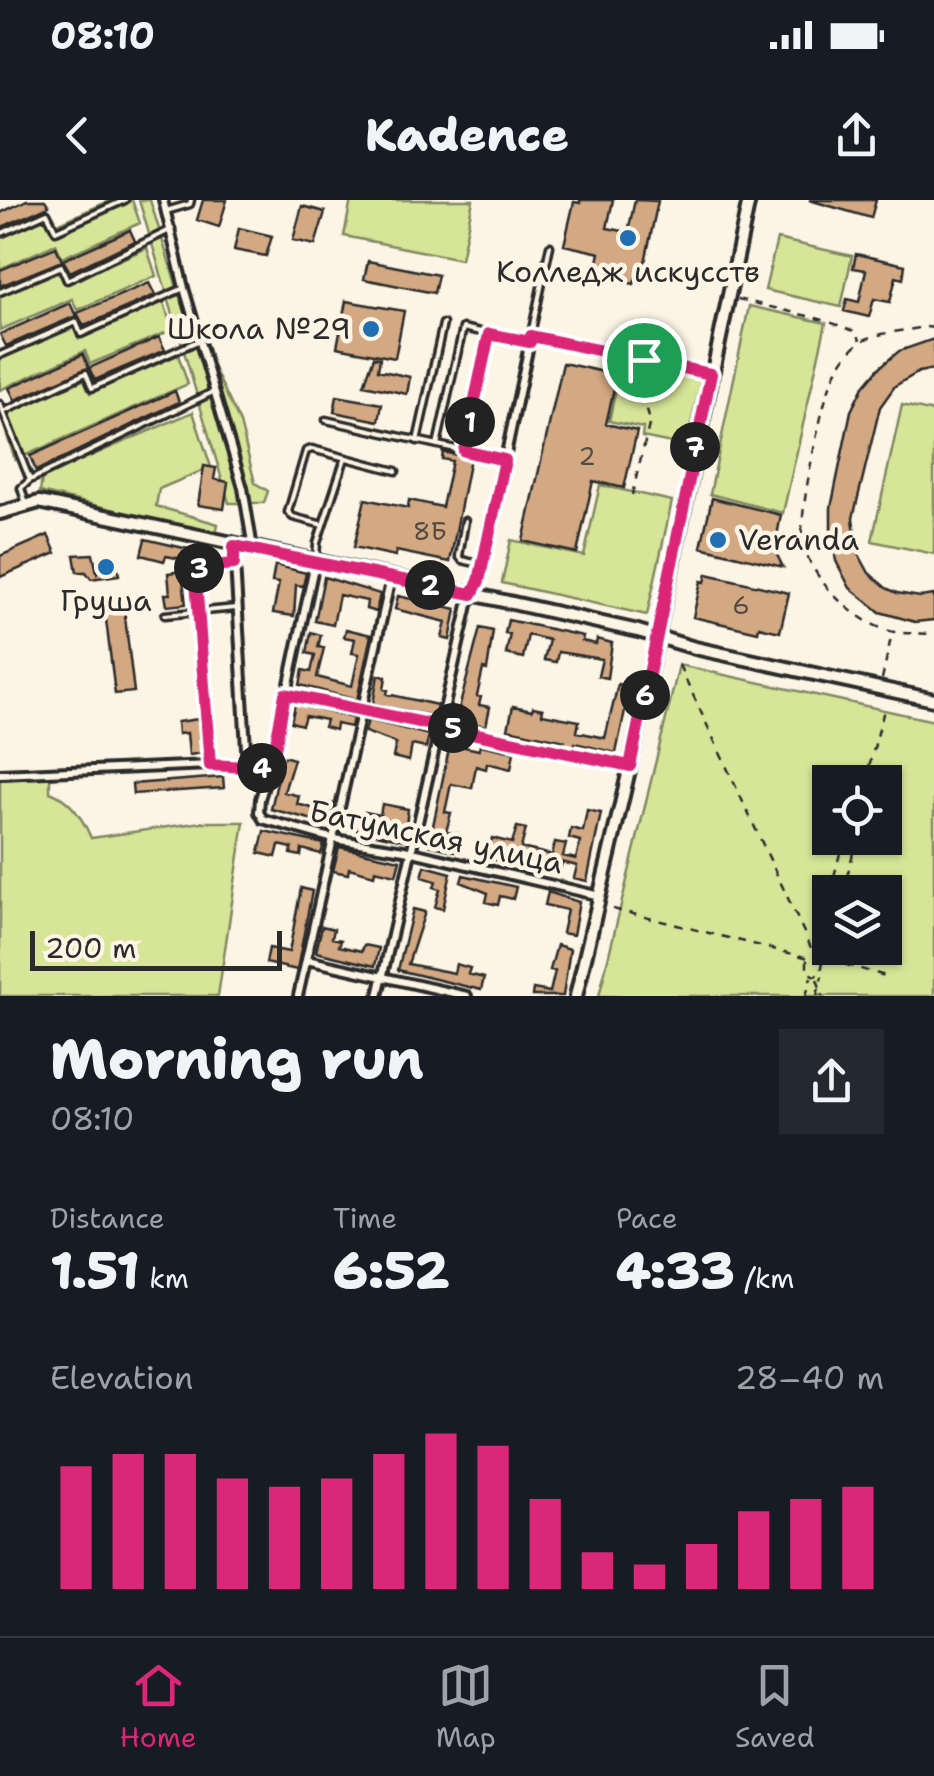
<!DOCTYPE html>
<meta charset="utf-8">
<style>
body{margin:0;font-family:"Shantell Sans",sans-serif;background:#242831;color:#f1f3f6;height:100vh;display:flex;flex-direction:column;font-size:38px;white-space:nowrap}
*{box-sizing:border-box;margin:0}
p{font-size:32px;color:#9ea1a6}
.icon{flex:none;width:55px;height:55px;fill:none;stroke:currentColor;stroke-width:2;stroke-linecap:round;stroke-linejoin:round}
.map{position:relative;height:796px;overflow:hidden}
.side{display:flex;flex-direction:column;background:#171b24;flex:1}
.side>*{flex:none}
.controls{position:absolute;left:812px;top:565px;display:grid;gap:20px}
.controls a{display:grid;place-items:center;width:90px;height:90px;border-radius:0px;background:#171b24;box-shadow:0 2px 8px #0004;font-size:50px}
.scale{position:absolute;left:30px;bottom:25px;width:252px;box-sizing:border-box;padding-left:10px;border:5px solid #2b2b2b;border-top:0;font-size:28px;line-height:35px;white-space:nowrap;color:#2b2b2b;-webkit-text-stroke:8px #fcf5e5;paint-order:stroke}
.pin{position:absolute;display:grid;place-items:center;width:85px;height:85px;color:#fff;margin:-42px;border:5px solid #fff;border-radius:50%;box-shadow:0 2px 10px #0007}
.km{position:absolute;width:50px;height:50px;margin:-25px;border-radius:50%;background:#222;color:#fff;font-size:28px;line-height:50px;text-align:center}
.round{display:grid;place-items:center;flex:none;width:105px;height:105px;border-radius:0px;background:#242831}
.head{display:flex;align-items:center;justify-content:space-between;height:170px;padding:0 50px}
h1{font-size:55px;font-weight:800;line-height:75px}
.metrics{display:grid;grid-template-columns:repeat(3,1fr);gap:15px;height:170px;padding:10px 50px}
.metrics div{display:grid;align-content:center}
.metrics b{font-size:50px;font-weight:800}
.metrics small{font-size:28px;font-weight:400}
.metrics p{font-size:28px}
.chart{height:280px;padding:20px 50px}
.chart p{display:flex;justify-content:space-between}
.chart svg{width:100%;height:180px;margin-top:10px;stroke:#db2777;stroke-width:6}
.status{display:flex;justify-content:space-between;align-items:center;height:70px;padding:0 50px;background:#171b24;direction:ltr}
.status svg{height:28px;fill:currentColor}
header{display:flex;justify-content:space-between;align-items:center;height:130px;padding:0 50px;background:#171b24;font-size:45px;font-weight:800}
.tab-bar{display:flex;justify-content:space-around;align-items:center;height:140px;border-top:2px solid #363941;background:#171b24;font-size:28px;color:#9ea1a6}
.tab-bar a{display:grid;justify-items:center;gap:5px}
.tab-bar .on{color:#db2777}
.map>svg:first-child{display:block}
</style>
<div class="status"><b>08:10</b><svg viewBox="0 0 49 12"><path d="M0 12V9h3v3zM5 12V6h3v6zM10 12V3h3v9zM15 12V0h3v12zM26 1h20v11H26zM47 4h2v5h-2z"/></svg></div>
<header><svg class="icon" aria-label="back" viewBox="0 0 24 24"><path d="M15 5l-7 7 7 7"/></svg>Kadence<svg class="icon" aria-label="share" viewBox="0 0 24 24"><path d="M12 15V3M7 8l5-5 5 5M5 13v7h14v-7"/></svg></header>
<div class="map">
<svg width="934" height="796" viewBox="0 0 934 796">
<rect width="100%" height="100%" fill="#fcf5e5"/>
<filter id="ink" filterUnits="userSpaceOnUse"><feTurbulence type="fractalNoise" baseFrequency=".01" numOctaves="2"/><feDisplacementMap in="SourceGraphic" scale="20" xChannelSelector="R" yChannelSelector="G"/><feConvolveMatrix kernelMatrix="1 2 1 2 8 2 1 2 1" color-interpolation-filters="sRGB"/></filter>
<g filter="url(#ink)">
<path fill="#d7e598" stroke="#818862" stroke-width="2.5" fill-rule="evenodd" d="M111,0h21l8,23 -78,35 -6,-14 -56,25v-31l46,-21 5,10z
M139,0h11l30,97 60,126 15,60 13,8 -4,12h-35z
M351,0h122l-12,59 -117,-23z
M777,39l75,17 -11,51 -76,-17z
M147,48l9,28 -79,34 -5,-11 -72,31v-35l59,-25 7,13z
M164,102l8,28 -82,34 -5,-13 -85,39v-32l73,-32 6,13z
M749,106l77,17 -43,190 -73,-19z
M178,155l10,29 -173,76 -14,-43 84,-38 5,14z
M623,158l79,18 -16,70 -44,-9 1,-9 -34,-7z
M902,205l32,7v142l-62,-13z
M193,212l18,55 -52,22 -3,17 62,18 -2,10 -176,-42 2,-15z
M600,285l72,16 -25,114 -145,-32 9,-43 73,16z
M679,465l255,56v275h-335zM830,582h55v56h-55zM830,692h55v56h-55z
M50,576v16c20,7 33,27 41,46l111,-16h42l-26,174h-218v-216z"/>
<path fill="#d3a984" stroke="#2b2b2b" stroke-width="2.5" d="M27,0h18l4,6 -49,22v-15z
M203,0h24l-8,27 -22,-7z
M580,0h33l-6,28 21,4 7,-32 23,1 -14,66 -5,-1 -5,18 -39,-9 5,-22 -36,-8 10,-43 6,1z
M809,0h67l-5,18z
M302,6l23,6 -10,33 -22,-5z
M239,28l33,8 -6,20 -32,-6z
M130,30l5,11 -65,31 -7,-12z
M56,47l6,14 -62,25v-16z
M856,54l49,11 -2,14 -7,-2 -6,25 -16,-3 -5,18 -25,-6 3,-12 12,3 7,-32 -13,-2z
M368,61l70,14 -4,18 -70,-14z
M149,83l6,12 -71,31 -7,-13z
M346,101l58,10 -9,47 -58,-11z
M70,103l6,13 -70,30 -6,-12z
M159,137l6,13 -70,30 -6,-12z
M934,139v30l-15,3 -24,14 -15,21 -27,111 4,33 12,22 17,15 11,5 23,4 14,-2v25l-19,2 -35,-10 -30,-24 -14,-27 -5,-31v-22l20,-97 12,-24 16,-19 20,-17z
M83,154l6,14 -74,32 -6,-12z
M374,157l6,1 -2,12 32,7 -3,17 -43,-9z
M563,163l54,12 -11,49 31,7 -13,57 -31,-7 -16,72 -54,-12z
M175,191l4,11 -143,69 -6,-15z
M337,196l45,8 -3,17 -45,-9z
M443,252l27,6 -20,104 -54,-11 -1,5 -41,-9 11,-48 43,9 1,-8 33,7 10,-46 -10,-2z
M204,266l12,2 -2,11 14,3 -4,27 -26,-4z
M712,298l69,17 -5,26 1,14 6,12 -82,-20z
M48,335l8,18 -56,24v-21z
M145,339l56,13 -3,10 -32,-6 -2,5 -23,-6z
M93,354l4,19 7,-16 11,-1 4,19 -28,4 -5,-7h-9l-3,-17z
M275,365l31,8 -3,13 -7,-1 -2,31 -21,-3 6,-30 -7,-1z
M182,371l4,33 -19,2 -2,-12h5l-2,-21z
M707,374l82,19 -9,39 -21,-5 -1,5 -65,-15 8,-36 4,1z
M324,377l56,17 -4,18 -10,-3 1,-8 -28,-6 -6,30 -18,-4z
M398,396l58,13 -6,31 -8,-2 4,-16 -51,-13z
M123,401l11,91 -19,2 -11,-91z
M508,420l75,16 -1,5 14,3 1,-5 15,4 -5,35 -9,-2 4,-17 -44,-7 -2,10 -12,-2 5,-20 -21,-5 -5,23 -17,-4 4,-20 -5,-1z
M480,428l13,3 -6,39 -4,-1 -6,27 4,1 -2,8 11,2 -4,19 -30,-6z
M346,429l25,6 -14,65 -57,-15 3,-15 8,2 4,-17 -8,-2 4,-21 10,3 -3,12 6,1 -7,29 35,9 7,-32 -7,-1 3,-14 -11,-2z
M378,475l8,2 -2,12 4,1 -1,4 50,11 -3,11 -61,-12z
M618,484l12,3 -14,66 -41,-10 -1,5 -10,-2 1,-5 -57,-12 5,-23 19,4 1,-3 10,2 -1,5 37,7 -2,11 28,6z
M295,504l58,14 -2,9 -15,-3 -1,6 -11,-3 2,-7 -21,-4 -3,9 -11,-3z
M199,519l4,34 -14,2 -2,-22 -9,1 -1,-12z
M368,520l61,15 -3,13 -14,-3 -3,16 -16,-4 3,-14 -31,-11z
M450,544l29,6 1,-5 34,7 -3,17 -24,-6 -1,6 -10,-3 -4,22 -21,-4 -6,28 6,1 -5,19 13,2 -4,17 -26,-6z
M283,556l11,3 -10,33 15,4 -2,8 22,6h5l2,-8 8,2 -5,20 -58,-15z
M223,577l1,11 -91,6 -1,-10z
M382,604l26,5 -4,31 -61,-13 2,-10 18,3 2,-8 15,3z
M587,610l14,3 -14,68 -13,-3 3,-12 -15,-4 -3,12 -34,-7 2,-9 -28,-8 -3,10 -9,-2 5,-20 20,5 5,-16 9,2 -5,19 31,7 3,-13 11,2 -3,12 13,3 4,-18 -11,-3 2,-10 12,3z
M264,631l60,13 -3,10 -19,-5 -1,7 -10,-2 1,-6 -13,-3 -3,12 -17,-4z
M339,647l61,13 -4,15 -21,-5 -1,5 -25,-7 -1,6 -15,-3z
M425,666l26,7 -8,36 -8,-2 5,-18 -6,-2 2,-6 -14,-4z
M463,675l53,12 -3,12 -13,-3 -2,9 -12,-3 2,-9 -27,-11z
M301,688l11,3 -15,79 -31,-7 3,-15 20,4z
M548,692l31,10 -6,33 -11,-2 5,-23 -22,-5z
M413,709l12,3 -17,52 46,9 2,-9 14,4 -2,6 16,4 -3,12 -83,-20z
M322,726l12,3 -2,9 9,2 -2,6 23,5 2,-6 15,3 -4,18 -59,-14z
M557,745l13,4 -7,47h-31l1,-7 17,3 5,-21 -5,-1z"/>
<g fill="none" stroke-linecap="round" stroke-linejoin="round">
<defs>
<path id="lane" d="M166,11l24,-7 1,-4
M0,34l47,-21 9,18 69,-31
M0,92l61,-26 6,14 105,-51
M531,134l19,-88
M0,155l76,-33 5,12 103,-46
M0,204l30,76 -9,8 5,16
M3,212l83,-39 6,15 108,-48
M326,220l179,40
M417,241l26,-117
M437,245l26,-117 67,15
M464,251l25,-117
M30,280l185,-89
M465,321l-6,35 3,4 21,5
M323,325l-30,-8 -5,-5 18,-61 6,-2 84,22
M316,359l1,-16 28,-85
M165,415l71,-7
M210,565l-15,-197 38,-3"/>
<path id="street" d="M163,0l21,88 59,200 10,60
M234,346l13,219
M315,362l-41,192 -14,45 -1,13 4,7 71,20 70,11 196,46
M285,495l344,71
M0,574l210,-9 58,4
M307,760l160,36
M298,796l93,-418
M378,796l90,-391 11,-24 52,-245 180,38"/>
<path id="secondary" d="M0,313l39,-11 433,92 166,37 57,17 239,52
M576,796l54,-230 119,-566"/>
</defs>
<use href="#lane" stroke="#2b2b2b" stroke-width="11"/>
<use href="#street" stroke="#2b2b2b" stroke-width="14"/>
<use href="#secondary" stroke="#2b2b2b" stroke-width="18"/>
<path stroke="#2b2b2b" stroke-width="2.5" stroke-dasharray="8 8" stroke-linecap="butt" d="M738,99l86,21 33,12 3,8
M934,128l-8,-1c-16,3 -55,6 -67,16 -29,23 -35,63 -43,96 -6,29 -13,63 -14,92 -1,41 54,95 93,101 13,2 26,1 39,2
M632,295l18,-74 -13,-45 4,-9
M679,465l136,291
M882,479l10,-46
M865,582l19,-72
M830,692l14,-54
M843,692l14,-54
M613,709l196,49
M815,755l15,-61
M827,758l3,-13
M823,761l-2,12 -6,3 -8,-4v-12l8,-4 74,21
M817,779l6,17
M806,796l5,-19
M817,796l5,-20"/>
<use href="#lane" stroke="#fcf5e5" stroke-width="4"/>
<use href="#street" stroke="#fcf5e5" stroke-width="6"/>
<use href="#secondary" stroke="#fcf5e5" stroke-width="10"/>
</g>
</g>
<g fill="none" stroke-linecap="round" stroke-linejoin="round" filter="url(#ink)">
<defs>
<path id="route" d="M489,134l41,8 1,-6 180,38 -81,392 -345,-72 -11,60 -6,14 -58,-3 -15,-197 39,-4v-18l238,48 7,-13 26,-121 -41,-9z"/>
</defs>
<use href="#route" stroke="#fff" stroke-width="20"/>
<use href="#route" stroke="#db2777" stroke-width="12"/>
</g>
<g fill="#1f6fb2" stroke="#fcf5e5" stroke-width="4">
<circle cx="628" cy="38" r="10"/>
<circle cx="371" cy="129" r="10"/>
<circle cx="718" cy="340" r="10"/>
<circle cx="106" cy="367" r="10"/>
</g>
<g text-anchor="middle" stroke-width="9" stroke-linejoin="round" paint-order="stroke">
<g font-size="25" fill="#554a41">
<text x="587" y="265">2</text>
<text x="430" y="340">8Б</text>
<text x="741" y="414">6</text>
</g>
<g font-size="30" fill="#2b2b2b" stroke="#fcf5e5">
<text x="628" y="82">Колледж искусств</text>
<text x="351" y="139" text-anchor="end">Школа №29</text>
<text x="738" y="350" text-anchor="start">Veranda</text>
<text x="106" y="411">Груша</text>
</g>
<g font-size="30" fill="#2b2b2b" stroke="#fcf5e5">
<text transform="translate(436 637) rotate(12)" y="10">Батумская улица</text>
</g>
</g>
</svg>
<div class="controls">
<a><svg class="icon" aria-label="locate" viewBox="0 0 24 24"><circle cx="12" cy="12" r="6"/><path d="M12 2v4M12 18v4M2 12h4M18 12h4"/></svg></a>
<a><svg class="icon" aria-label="layers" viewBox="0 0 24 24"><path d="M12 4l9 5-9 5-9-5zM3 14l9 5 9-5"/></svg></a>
</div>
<div class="scale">200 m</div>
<div class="pin" style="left:644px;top:160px;background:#1e9e55"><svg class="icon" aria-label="arrive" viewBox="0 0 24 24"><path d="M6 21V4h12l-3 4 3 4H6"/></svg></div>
<b class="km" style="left:470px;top:222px">1</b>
<b class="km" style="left:430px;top:385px">2</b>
<b class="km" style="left:199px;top:368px">3</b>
<b class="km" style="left:262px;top:568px">4</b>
<b class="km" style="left:453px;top:528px">5</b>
<b class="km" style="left:645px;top:495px">6</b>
<b class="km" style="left:695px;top:247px">7</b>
</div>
<section class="side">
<div class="head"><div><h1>Morning run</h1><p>08:10</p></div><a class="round"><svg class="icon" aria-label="share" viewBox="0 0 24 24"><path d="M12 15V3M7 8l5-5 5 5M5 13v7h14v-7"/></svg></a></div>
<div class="metrics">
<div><p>Distance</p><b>1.51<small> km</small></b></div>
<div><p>Time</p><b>6:52</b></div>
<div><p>Pace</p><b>4:33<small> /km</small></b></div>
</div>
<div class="chart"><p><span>Elevation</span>28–40 m</p>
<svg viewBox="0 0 160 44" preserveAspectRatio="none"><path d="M5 44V14M15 44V11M25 44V11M35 44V17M45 44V19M55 44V17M65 44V11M75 44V6M85 44V9M95 44V22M105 44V35M115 44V38M125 44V33M135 44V25M145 44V22M155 44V19"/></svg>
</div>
</section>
<nav class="tab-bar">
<a class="on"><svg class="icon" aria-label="home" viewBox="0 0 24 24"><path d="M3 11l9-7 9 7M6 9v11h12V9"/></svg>Home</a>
<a><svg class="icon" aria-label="map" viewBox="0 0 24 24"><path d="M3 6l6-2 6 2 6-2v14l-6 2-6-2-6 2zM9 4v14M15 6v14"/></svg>Map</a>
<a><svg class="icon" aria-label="saved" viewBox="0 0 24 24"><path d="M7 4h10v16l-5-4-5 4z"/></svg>Saved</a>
</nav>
